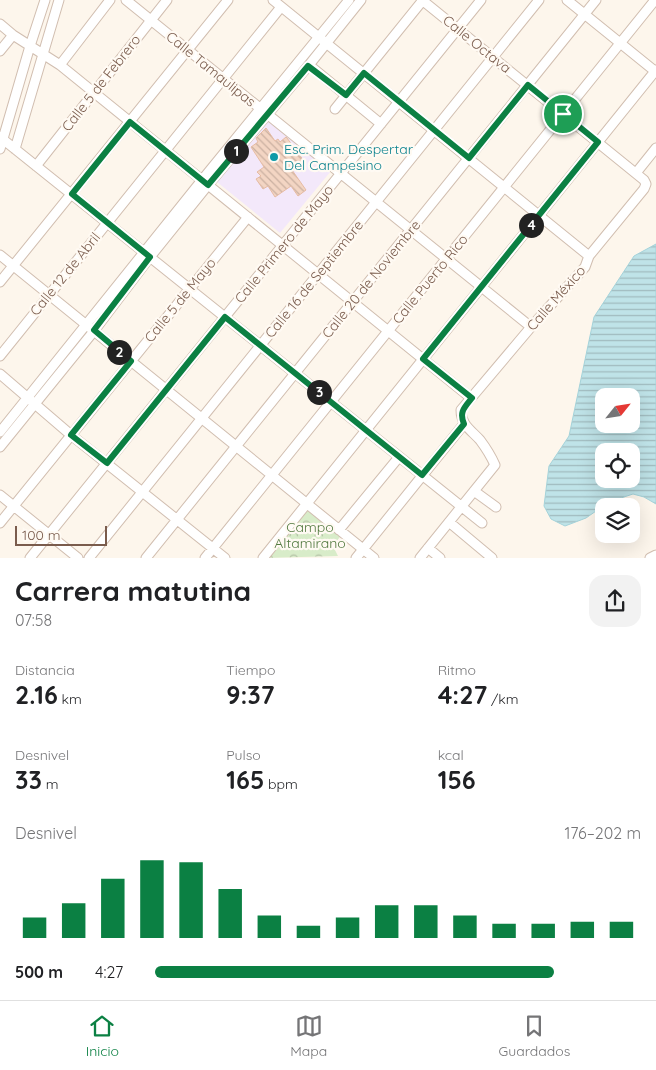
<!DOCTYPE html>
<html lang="es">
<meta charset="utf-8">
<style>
body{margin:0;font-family:Quicksand,sans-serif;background:#f2f2f2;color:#202124;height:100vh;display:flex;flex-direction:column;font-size:19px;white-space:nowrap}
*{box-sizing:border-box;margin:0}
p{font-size:16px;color:#757577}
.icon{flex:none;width:28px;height:28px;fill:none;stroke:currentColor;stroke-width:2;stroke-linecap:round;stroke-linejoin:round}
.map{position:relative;height:558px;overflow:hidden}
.details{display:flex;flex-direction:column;background:#fff;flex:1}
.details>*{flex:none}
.needle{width:32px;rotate:60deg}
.tools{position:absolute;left:595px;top:388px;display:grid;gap:10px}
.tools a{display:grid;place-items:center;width:45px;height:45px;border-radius:10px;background:#fff;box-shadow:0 5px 20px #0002;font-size:25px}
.scale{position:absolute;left:15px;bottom:12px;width:92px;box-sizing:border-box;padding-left:5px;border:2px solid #7a5c4d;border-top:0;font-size:14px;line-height:18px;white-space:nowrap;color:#7a5c4d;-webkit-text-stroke:4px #fffaf3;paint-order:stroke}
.pin{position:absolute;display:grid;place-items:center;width:42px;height:42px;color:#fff;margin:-21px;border:2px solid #fff;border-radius:50%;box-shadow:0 1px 5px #0007}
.km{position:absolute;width:25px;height:25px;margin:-12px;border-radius:50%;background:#222;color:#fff;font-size:14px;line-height:25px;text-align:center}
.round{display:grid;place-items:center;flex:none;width:52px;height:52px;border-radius:15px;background:#f2f2f2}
.summary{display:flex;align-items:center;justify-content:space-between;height:85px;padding:0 15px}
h1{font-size:28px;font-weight:700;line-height:38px}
.metrics{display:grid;grid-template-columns:repeat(3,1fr);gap:8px;height:85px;padding:5px 15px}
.metrics div{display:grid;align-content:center}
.metrics b{font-size:25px;font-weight:700}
.metrics small{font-size:14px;font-weight:400}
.metrics p{font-size:14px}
.chart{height:140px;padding:10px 15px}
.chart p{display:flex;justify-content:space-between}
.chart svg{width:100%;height:90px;margin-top:5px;stroke:#0b8043;stroke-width:6}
ul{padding:0 15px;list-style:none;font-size:16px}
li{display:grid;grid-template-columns:80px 60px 1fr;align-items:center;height:38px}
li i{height:12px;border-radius:6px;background:#0b8043}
.tabs{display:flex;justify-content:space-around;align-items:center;height:70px;border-top:1px solid #e0e0e0;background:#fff;font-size:14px;color:#757577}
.tabs a{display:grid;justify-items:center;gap:2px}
.tabs .on{color:#0b8043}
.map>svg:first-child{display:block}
</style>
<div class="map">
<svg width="656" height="558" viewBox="0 0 656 558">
<defs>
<pattern id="park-crowns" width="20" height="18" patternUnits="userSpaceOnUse" patternTransform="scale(1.25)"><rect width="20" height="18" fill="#d8ecc9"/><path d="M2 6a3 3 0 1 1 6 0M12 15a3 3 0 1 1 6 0" fill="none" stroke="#b4c2a5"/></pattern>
<pattern id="water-rules" width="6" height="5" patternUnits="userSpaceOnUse" patternTransform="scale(1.25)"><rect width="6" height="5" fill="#bfe3e8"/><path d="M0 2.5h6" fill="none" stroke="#a0bbbe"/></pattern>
<pattern id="building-back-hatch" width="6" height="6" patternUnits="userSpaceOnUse" patternTransform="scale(1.25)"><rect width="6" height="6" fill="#f3d5c3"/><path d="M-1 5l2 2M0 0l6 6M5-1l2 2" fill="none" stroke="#cab0a1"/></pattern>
</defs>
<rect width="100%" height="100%" fill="#fdf6ec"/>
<path fill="#f3e8fa" d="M268,119l63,52 -51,62 -63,-51z"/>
<path fill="url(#park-crowns)" d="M306,505l36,29 -9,12 5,10 -73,2z"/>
<path fill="url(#water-rules)" stroke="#a5d3da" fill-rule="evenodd" d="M656,244v260l-12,-7 -11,-3 -24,8 -23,16 -21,8 -14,-7 -7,-13 5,-40 20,-30 25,-119 40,-61zM604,396h27v28h-27zM604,451h27v28h-27z"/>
<path fill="url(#building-back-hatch)" stroke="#e6bba3" d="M266,128l9,13 3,-2 2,3 6,-5 1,1 17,23 -12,9 14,20 -8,6 -7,-10 -16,11 -7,-11 -5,3 -7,-10 5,-3 -4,-4 7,-5 -13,-20 7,-5 -2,-4z"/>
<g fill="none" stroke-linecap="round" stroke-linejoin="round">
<defs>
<path id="minor" d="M126,0l405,327
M273,0l316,256
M567,0l89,72
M0,24l13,11 47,30 411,333
M0,51l13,-16
M60,65l50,-65
M309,65l72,59
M335,109l88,-109
M0,137l482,386
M0,149l30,-103 15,-46
M15,149l44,-149
M36,166l131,-166
M636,173l20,-25
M0,255l374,303
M0,282l228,-282
M0,356l281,-349
M0,374l71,61 154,123
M0,432l202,-252 147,-180
M0,447l94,-116 56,-74 58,-72 101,-120 52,-65
M474,491l22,16
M0,495l78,63
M449,522l43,36
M0,523l248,-306
M339,530l60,-73
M428,548l12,10
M30,558l451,-558
M89,558l450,-558
M146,558l450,-558
M205,558l450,-558
M263,558l393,-488
M356,558l108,-134
M420,558l75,-93c-4,-9 -9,-17 -15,-25 -9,-10 -19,-15 -19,-30l70,-83 54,-60 4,-11 55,-67 2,-5 -2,-4 -222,-180
M650,558l6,-3"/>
</defs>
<use href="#minor" stroke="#d1beb0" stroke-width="11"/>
<use href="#minor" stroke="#fff" stroke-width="9"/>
</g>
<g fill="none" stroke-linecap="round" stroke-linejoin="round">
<defs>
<path id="route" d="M308,66l38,29 18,-22 105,85 59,-73 70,57 -175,217 49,39c-8,10 -13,14 -8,26l-42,51 -197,-158 -118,146 -36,-28 60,-74 -37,-31 56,-73 -78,-63 58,-72 78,63z"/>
</defs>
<use href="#route" stroke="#fff" stroke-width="10"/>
<use href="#route" stroke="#0b8043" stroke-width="6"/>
</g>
<circle fill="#0f9aa8" stroke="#fffaf3" stroke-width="2" cx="274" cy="157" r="5"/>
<g text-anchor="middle" stroke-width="4.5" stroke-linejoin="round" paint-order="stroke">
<g font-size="14" fill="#7a5c4d" stroke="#fffaf3">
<text transform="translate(477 44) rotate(39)" y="5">Calle Octava</text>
<text transform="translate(211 69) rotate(39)" y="5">Calle Tamaulipas</text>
<text transform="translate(101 83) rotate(-52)" y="5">Calle 5 de Febrero</text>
<text transform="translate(284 244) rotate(-51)" y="5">Calle Primero de Mayo</text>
<text transform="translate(65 274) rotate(-51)" y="5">Calle 12 de Abril</text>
<text transform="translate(314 279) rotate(-51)" y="5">Calle 16 de Septiembre</text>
<text transform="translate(371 279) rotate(-51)" y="5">Calle 20 de Noviembre</text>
<text transform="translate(430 279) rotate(-51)" y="5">Calle Puerto Rico</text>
<text transform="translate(556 298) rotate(-49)" y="5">Calle México</text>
<text transform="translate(180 300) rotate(-51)" y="5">Calle 5 de Mayo</text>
</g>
<g font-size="14" fill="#0d838f" stroke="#fffaf3" text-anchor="start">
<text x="284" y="154">Esc. Prim. Despertar<tspan x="284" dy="16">Del Campesino</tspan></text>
</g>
<g font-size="14" fill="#537a41" stroke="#fffaf3">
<text x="310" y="532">Campo<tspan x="310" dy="16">Altamirano</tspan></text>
</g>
</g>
</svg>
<div class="tools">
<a><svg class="needle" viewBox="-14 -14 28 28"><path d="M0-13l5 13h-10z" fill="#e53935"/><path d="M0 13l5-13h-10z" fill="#757577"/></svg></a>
<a><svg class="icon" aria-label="locate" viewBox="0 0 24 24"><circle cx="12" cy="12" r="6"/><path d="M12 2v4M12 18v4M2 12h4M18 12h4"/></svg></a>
<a><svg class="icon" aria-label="layers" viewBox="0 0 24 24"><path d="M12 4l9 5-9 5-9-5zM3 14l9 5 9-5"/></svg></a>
</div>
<div class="scale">100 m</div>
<div class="pin" style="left:563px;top:114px;background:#1e9e55"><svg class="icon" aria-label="arrive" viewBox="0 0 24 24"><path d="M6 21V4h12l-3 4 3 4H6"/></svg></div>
<b class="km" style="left:236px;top:151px">1</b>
<b class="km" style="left:119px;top:352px">2</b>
<b class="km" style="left:319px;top:392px">3</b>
<b class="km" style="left:531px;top:225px">4</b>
</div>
<section class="details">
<div class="summary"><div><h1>Carrera matutina</h1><p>07:58</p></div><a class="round"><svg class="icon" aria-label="share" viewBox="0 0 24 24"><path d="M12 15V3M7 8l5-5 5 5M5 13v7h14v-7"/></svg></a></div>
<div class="metrics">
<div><p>Distancia</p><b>2.16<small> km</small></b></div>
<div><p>Tiempo</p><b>9:37</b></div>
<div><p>Ritmo</p><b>4:27<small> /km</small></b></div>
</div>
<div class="metrics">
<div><p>Desnivel</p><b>33<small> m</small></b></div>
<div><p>Pulso</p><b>165<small> bpm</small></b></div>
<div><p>kcal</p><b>156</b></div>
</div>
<div class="chart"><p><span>Desnivel</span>176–202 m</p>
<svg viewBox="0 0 160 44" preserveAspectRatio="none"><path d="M5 44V34M15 44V27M25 44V15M35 44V6M45 44V7M55 44V20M65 44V33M75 44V38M85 44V34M95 44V28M105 44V28M115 44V33M125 44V37M135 44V37M145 44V36M155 44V36"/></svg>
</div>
<ul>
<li><b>500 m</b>4:27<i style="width:82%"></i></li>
</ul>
</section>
<nav class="tabs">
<a class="on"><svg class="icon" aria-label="home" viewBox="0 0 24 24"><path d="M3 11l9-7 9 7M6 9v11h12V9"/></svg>Inicio</a>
<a><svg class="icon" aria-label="map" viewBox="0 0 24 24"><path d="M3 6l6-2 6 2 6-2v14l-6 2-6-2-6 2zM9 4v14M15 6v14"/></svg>Mapa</a>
<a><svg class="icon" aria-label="saved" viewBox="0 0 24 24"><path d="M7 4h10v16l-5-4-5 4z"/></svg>Guardados</a>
</nav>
